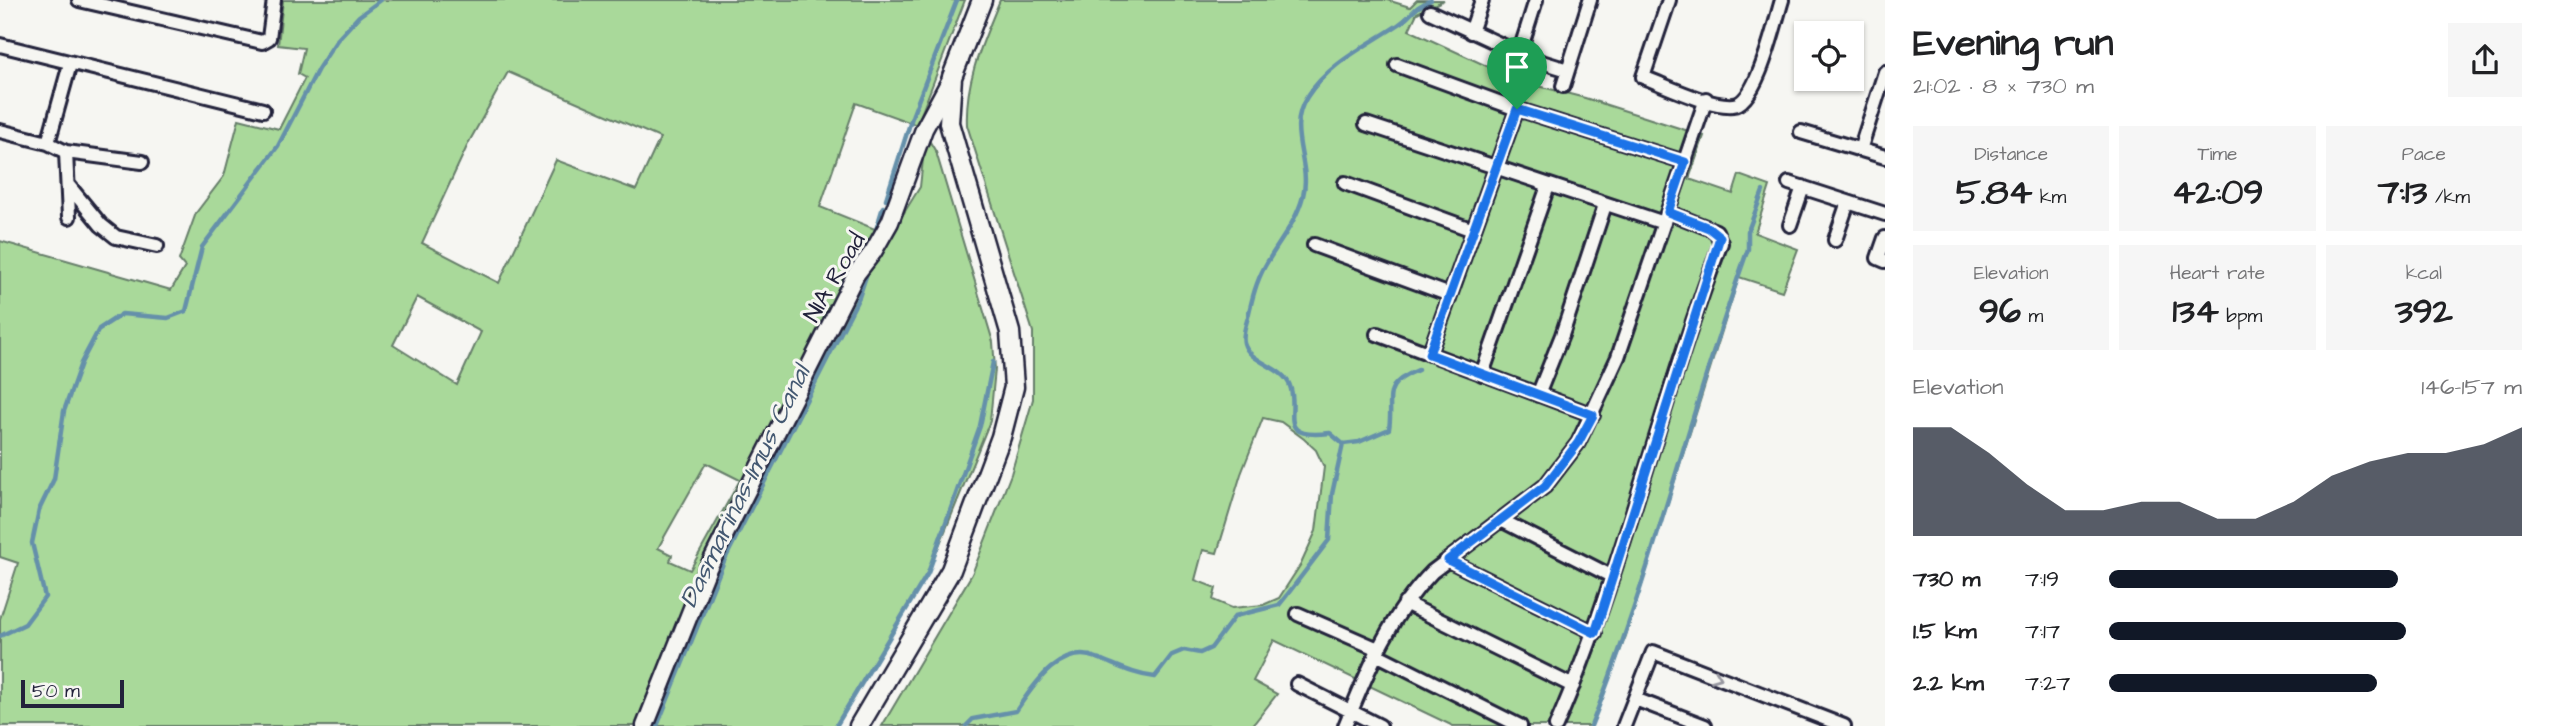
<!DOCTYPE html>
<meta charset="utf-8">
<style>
body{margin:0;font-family:"Architects Daughter",sans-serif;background:#f6f6f6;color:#202124;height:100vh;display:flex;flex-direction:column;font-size:26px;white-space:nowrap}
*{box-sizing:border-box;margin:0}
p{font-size:23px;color:#757577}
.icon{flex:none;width:38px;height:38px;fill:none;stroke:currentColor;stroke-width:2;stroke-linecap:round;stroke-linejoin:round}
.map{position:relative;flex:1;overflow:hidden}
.sheet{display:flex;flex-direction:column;background:#fff;width:665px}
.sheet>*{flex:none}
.fabs{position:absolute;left:1794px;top:21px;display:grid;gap:14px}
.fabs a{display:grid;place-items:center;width:70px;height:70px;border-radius:0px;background:#fff;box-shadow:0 2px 5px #0004;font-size:35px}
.scale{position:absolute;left:21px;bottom:18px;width:103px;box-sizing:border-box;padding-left:7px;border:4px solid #22223b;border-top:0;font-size:19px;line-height:24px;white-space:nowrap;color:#22223b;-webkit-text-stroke:5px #f6f6f2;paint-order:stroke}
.pin{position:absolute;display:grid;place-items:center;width:60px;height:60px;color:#fff;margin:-72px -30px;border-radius:50% 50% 50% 0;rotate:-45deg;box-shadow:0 0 7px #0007}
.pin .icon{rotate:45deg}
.round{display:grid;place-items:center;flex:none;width:74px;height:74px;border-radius:0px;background:#f6f6f6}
.headline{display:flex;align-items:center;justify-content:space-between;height:119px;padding:0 28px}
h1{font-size:38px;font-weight:700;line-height:52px}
.figures{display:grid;grid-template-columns:repeat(3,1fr);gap:10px;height:119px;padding:7px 28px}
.figures div{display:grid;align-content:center;border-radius:0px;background:#f6f6f6;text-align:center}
.figures b{font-size:35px;font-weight:700}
.figures small{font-size:19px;font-weight:400}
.figures p{font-size:19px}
.chart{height:196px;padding:14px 28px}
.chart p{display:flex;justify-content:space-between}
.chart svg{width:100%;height:126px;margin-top:7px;fill:#111827;opacity:.7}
ul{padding:0 28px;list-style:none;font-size:23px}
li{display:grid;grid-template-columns:112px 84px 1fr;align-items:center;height:52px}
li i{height:18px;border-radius:9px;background:#111827}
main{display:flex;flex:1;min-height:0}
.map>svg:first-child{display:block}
</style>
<main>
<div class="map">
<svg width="1885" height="726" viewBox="0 0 1885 726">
<rect width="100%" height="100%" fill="#f6f6f2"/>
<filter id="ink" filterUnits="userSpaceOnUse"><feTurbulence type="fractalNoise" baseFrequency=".0143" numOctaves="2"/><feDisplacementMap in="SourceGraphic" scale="14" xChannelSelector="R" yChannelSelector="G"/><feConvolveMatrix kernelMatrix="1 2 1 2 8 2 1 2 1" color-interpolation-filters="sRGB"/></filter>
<g filter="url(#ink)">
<path fill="#a9d99a" stroke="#667e6a" stroke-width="2" fill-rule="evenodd" d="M283,0h682l-48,125 -61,-22 -36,104 60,24 -185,350 -57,145h-638v-107l18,-56 -18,-6v-316l171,49 14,-23 -6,-7 17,-47 28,-37 15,-57 40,10 26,-51 -7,-4 6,-26 -26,-3zM508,72l152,66 -24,52 -80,-30 -57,123 -77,-40 47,-101zM417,297l64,35 -24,53 -64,-40zM706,463l34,17 -50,90 -20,-9 2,-6 -14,-7z
M1000,0h387l23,7 7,-7h27l-27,13 -8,17 110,51 66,17 119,38 -15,43 44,15 6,-19 31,11 -15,47 43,16 -16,42 -43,-14 -113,359 -35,90h-138l-179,-86 -21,41 24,13 -25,32h-370l90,-152 39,-100 22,-75v-67l-66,-207c-2,-46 16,-83 33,-125zM1263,418l18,4 23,17 12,11 8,17 -8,64 -15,33 -22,34 -16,7 -31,3 -19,-8 3,-12 -21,-8 8,-30 14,3 24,-79z
M930,142l6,10 57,190 2,27 -5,52 -62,152 -92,153h-184l57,-139 58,-120 91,-180 62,-100 4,-37z"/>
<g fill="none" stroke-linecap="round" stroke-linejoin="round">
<path stroke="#6590aa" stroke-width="4.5" d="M886,199l27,-85 44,-114
M873,240l10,-33
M1343,444l16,-2 30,-13c5,-32 -10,-43 29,-59
M0,636l25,-12 20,-27 -13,-54 7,-33 15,-31 10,-68 17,-48 18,-34 23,-15 46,4 18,-7 16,-64 76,-101 40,-77 19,-29 22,-24 22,-16
M657,726l67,-165 135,-264 10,-30
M836,726l92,-153 52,-147 13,-64
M966,726l7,-7 43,-8c17,-25 44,-68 81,-53 19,7 37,17 58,19l17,-22 12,-5 16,3 11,-5 24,-32 44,-11 8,-10 42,-55 3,-46 11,-50 -13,-11c-56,7 -30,-21 -40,-47 -7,-20 -41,-23 -46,-43 -2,-8 2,-19 4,-26 4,-18 8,-35 17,-51 13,-23 31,-43 38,-70 9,-33 -18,-66 4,-99 22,-34 58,-50 91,-72 14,-9 14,-17 33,-25
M1591,726c62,-155 100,-319 157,-477v-18l15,-40"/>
<defs>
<path id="minor" d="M79,0l183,42 7,-4 5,-38
M1669,0l-26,77c24,9 66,30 90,28 24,-1 42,-83 49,-105
M1430,12l102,47 36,11
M1471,32l11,-32
M0,45l263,65
M1519,54l17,-54
M1397,65l120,44 168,53
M1563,86l27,-86
M1366,124l298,99
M0,131l48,12 18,9 76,10
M1801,132l84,25
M48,143l22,-79
M1860,150l25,-78
M66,152l3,65
M1345,183l128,47
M1789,183l96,31
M69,186l32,39 15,12 41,9
M1790,225l13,-38
M1885,238l-7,20 7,3
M1835,240l13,-38
M1314,245l136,50
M1377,334l216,81
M1429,354l88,-245
M1482,374l66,-188
M1538,395l24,-60 43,-130
M1501,520l112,57
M1448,560l147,73
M1405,603l168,83
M1298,614l80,35
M1376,654l144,72
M1297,684l83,42
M1635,699l70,27
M1345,726c23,-56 44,-110 87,-154l113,-86 33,-43 40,-86 88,-258
M1556,726c68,-156 104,-324 165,-483l-5,-12 -48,-19
M1624,726l29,-74 191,74"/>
<path id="tertiary" d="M645,726l63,-158 148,-294 17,-22 17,-30 34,-93 28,-52"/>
<path id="secondary" d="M859,726l92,-156 50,-133 13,-50 -4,-55 -61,-209 3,-46 30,-77"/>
</defs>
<use href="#minor" stroke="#22223b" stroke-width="18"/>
<use href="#tertiary" stroke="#22223b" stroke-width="21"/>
<use href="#secondary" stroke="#22223b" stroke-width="23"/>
<use href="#minor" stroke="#f6f6f2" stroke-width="12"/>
<use href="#tertiary" stroke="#f6f6f2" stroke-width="16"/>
<use href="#secondary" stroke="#f6f6f2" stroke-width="18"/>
</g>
<defs><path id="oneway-chevron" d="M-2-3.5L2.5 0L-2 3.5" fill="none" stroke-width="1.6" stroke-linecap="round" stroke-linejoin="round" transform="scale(1.75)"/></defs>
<use stroke="#9797a0" href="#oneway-chevron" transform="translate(1717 677) rotate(21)"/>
</g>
<g fill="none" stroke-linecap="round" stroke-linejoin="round" filter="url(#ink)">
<defs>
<path id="route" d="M1517,109l168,53 -17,50 41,16 11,9 -125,396 -147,-73 97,-74 33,-43 15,-28 -164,-61z"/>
</defs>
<use href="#route" stroke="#fff" stroke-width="14"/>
<use href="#route" stroke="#1a73e8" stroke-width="9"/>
</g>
<g text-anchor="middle" stroke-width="6" stroke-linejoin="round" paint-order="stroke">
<g font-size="24" fill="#22223b" stroke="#f6f6f2">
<text transform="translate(834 277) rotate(-60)" y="8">NIA Road</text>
</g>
<g font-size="26" font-style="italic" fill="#445972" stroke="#f6f6f2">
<text transform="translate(744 486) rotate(-64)" y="9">Dasmarinas-Imus Canal</text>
</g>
</g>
</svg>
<div class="fabs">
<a><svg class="icon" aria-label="locate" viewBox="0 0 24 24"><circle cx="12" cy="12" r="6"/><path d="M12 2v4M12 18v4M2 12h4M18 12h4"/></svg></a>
</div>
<div class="scale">50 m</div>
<div class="pin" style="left:1517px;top:109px;background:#1e9e55"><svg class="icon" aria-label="arrive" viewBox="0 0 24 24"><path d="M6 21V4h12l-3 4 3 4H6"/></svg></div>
</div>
<section class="sheet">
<div class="headline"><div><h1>Evening run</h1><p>21:02 · 8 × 730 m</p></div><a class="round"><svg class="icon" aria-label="share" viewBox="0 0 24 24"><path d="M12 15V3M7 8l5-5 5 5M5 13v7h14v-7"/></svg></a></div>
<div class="figures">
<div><p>Distance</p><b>5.84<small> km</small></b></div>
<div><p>Time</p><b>42:09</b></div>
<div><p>Pace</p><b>7:13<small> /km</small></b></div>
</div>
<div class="figures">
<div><p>Elevation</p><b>96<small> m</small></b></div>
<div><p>Heart rate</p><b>134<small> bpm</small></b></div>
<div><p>kcal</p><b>392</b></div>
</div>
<div class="chart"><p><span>Elevation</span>146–157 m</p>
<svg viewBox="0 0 160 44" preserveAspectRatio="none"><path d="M0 44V6L10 6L20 15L30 26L40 35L50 35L60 32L70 32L80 38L90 38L100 32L110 23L120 18L130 15L140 15L150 12L160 6V44z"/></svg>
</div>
<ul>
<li><b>730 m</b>7:19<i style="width:70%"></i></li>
<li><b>1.5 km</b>7:17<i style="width:72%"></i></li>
<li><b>2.2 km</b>7:27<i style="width:65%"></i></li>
</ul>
</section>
</main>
